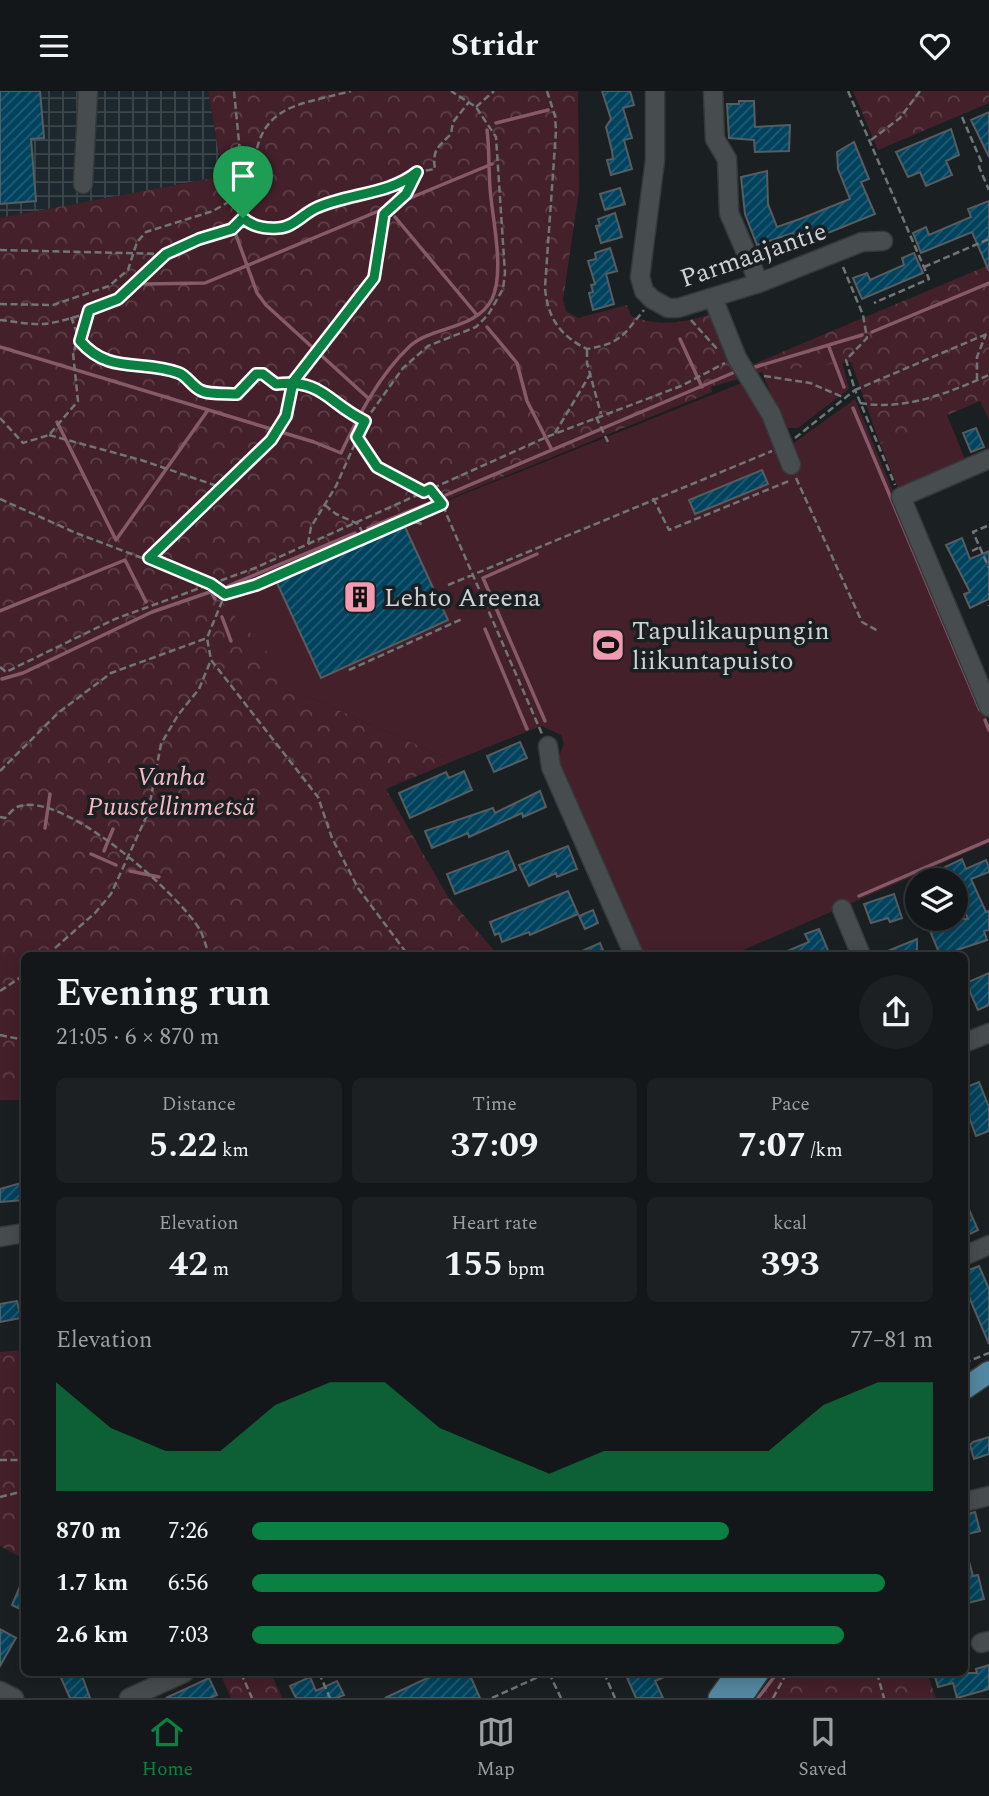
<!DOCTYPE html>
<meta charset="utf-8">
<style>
body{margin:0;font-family:Spectral,serif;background:#1d2022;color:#f1f3f6;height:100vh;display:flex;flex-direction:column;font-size:26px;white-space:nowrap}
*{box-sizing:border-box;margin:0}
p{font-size:23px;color:#9d9fa2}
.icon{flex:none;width:38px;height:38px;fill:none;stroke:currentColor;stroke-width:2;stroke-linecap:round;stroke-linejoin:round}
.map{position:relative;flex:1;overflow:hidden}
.details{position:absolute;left:21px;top:861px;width:947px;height:724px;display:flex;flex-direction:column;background:#141719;border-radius:10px;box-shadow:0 4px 18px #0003,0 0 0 2px #333638}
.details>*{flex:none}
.fabs{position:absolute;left:905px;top:777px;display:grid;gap:14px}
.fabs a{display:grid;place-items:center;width:63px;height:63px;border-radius:50%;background:#141719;box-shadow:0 4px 18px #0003,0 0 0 2px #333638;font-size:35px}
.pin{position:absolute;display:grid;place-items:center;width:60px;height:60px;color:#fff;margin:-72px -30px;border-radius:50% 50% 50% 0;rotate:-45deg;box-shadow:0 0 7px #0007}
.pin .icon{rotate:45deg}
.round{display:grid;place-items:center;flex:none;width:74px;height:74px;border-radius:37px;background:#1d2022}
.head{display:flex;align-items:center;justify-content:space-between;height:119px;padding:0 35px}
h1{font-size:38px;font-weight:700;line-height:52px}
.metrics{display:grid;grid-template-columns:repeat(3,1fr);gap:10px;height:119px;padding:7px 35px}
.metrics div{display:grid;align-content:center;border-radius:10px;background:#1d2022;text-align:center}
.metrics b{font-size:35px;font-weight:700}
.metrics small{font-size:19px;font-weight:400}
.metrics p{font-size:19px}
.chart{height:196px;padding:14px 35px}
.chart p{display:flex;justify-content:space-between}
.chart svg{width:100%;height:126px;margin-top:7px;fill:#0b8043;opacity:.7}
ul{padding:0 35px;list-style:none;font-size:23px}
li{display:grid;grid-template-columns:112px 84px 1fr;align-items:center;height:52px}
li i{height:18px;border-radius:9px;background:#0b8043}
header{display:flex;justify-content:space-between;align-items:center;height:91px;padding:0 35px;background:#141719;font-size:32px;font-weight:700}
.menu{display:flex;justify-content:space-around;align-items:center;height:98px;border-top:2px solid #333638;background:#141719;font-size:19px;color:#9d9fa2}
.menu a{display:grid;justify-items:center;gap:4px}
.menu .active{color:#0b8043}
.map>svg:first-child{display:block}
</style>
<header><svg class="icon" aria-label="menu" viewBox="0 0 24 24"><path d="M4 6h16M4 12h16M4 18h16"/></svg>Stridr<svg class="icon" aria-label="heart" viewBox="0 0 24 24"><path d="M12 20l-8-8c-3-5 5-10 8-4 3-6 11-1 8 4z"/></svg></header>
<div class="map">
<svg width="989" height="1607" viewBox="0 0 989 1607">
<defs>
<pattern id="industrial-grid" width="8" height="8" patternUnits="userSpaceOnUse" patternTransform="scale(1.75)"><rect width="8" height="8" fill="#1d282e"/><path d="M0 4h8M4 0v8" fill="none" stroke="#3d464b"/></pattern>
<pattern id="forest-crowns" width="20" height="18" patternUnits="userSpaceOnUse" patternTransform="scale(1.75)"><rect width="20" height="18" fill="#44202a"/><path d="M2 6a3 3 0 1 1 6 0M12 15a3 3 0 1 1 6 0" fill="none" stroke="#5e4048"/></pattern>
<pattern id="building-hatch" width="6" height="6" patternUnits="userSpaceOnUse" patternTransform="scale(1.75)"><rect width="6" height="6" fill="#00435e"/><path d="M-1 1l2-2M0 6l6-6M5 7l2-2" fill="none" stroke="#245d74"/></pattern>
</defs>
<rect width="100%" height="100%" fill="#1a1f21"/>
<path fill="url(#industrial-grid)" d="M0,0h208l15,85 -223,42z"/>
<path fill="#44202a" d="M839,258l10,40 -51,39h-10l-5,-4 -21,-52z
M989,282v47l-9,-19 -33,14 18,44 -67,29 -18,-44z
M759,285l29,71 67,-48 134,325v119l-257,112h-90l-85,-195 7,-16 -3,-9 -20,-9 -88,35 -146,-65 -93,-102z"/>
<path fill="url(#forest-crowns)" d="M208,0h370l1,100 -16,109 3,11 12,7 49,-13 4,11c31,12 54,6 84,-3l36,52 238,-100v132l-109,47 -29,-82 -89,10 -51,15 1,5 -497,202 92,102 146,65 -67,28 62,108 50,58h-474v145h-24v-882l223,-42z
M853,0h136v12l-111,47z
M24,1259v209l-24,-13v-194z
M220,1582h51l11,25h-51z
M777,1582h150l9,25h-175z"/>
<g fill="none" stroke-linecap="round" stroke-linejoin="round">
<path stroke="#865a68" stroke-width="3.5" d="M496,32l52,-13
M395,126l82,98
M236,144l21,58 9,12 102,93
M144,193l61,-1 287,-119
M487,236l30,36 10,38 25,49
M872,241l117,-49
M680,248l22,48
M0,256l314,95 27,11c18,-38 38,-78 69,-107 22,-20 66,-16 82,-47 12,-25 2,-73 -1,-101 -3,-23 -1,-45 -4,-68
M829,256l15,40
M752,277l110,-33
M853,317l127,302
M57,331l59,118 92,-130
M446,404l289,-123
M368,437l64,-26
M537,463l-54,24 62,143
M228,495l127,-53
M211,501l4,7
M0,520l125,-51 21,42
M222,526l9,24
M485,538l42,100
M2,588l21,-6 129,-61 61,-21
M985,629l4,10
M45,737l5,-34
M104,760l9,-22
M91,763l25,11
M130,780l29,6
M859,805l130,-56
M758,1607l19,-25"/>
</g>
<path fill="url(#building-hatch)" stroke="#575c60" stroke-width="2" d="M0,0h40l4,47 -13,1 5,62 -36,3z
M602,0h28l4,14 -11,3 9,30 -8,2 8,29 -21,6 -4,-15 6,-1 -1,-8 -6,-24 5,-8z
M739,10h15l1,26 35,-2 -1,26 -34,1 -1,-12 -25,-2 -2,-34h12z
M989,21v45l-18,-37z
M951,38l8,26 -13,6 6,14 -26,11 -6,-14 -12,5 -12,-25z
M854,51l15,37 -8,3 14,32 -77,31 -5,-12 -36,12 -12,-31 -4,-37 26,-6 1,33 9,23 23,-8 50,-20 -12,-30 -1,-17z
M620,97l5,16 -20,6 -5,-16z
M989,110v70l-17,-39 -51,21 -8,-20 13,-6 3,8 42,-18 -3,-8z
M615,122l7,24 -21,6 -5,-17 4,-1 -2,-6z
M610,157l7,23 -11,3 8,30 -21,6 -4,-17 4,-1 -2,-7 4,-1 -7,-23 8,-2 -1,-6z
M914,162l9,20 -61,26 -9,-21 14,-5 3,7 34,-15 -2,-7z
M976,337l8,19 -13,5 -8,-19z
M762,379l6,14 -73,30 -6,-14z
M404,434l44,95 -127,58 -44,-95z
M962,447l8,21 19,-8v48l-19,9 -6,-14 6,-2 -24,-47z
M520,651l7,16 -33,14 -7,-16z
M464,680l8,19 -62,28 -11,-25 47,-21 3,6z
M540,700l6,16 -23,10 -1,-4 -53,24 -1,-4 -36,15 -7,-17 68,-23 2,5z
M568,755l9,23 -20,8 -1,-4 -27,13 -10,-21z
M508,760l8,19 -61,24 -8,-20z
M962,768l4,10 20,-9 3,7v5l-18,7 15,33 3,-1v19l-5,1 3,9 -30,10 1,3 -6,2h-12l-15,-36h43l-12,-29v-10h-5l-6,-13z
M568,800l10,23 -48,21 -1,-3 -27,10 -3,-9 -4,2 -5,-13z
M894,803l8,24 -12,4 -2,-4 -17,5 -7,-19z
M593,819l5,13 -13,6 -6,-13z
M819,838l11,26h-52l31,-13 -4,-8z
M917,848v16h-39z
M600,852l5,12h-32z
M989,882v32l-11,5 -12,-27z
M979,991l10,25v24l-13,5 -8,-22 -4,2v-28z
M24,1091v18l-24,2v-13z
M964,1107l14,32 -14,7z
M979,1175l10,23v55l-25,-59v-13z
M17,1210l4,17 -21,4v-18z
M989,1346v17l-15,5 -4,-14 3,-3z
M975,1421l5,19 -16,4v-20z
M967,1463l6,22 5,-1 6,24 -20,5v-49z
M24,1486v34l-12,-6z
M0,1538l16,9 -16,28z
M989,1574v24l-32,9 -4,-15 -15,4 -4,-14h43l-1,-4z
M71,1582h10l9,25h-20l-9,-20z
M438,1582h31l11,25h-95z
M625,1582h48l-18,8 8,17h-27z
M310,1586l6,14 21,-10 7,14 -7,3h-41l-6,-12z
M209,1587l8,17 -7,3h-44z"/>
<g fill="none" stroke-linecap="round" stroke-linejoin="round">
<defs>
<path id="minor" d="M655,0v69l-15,117 4,14 8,8 16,9h10l81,-25 103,-41 21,-1
M713,0l2,48 12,20 2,54 30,70
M83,93l5,-93
M713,207l24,60 34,56 20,51
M989,368l-88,38 88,210
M548,655l3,21 83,188
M842,818l19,46
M964,952l25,-10
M0,1146l24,-4
M964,1165l25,-11
M964,1411l25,-6
M981,1552l8,-2
M0,1600l14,7
M129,1607l55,-25"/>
<path id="major" d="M964,1298l25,-17
M719,1607l18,-25
M741,1607l17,-25"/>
</defs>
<use href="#minor" stroke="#35393b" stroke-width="21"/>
<use href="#major" stroke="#35393b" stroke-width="24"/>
<path stroke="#717577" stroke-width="2.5" stroke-dasharray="7 3.5" stroke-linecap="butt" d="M547,0l8,25 1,15 -11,156c2,30 15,49 42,62 35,-6 36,-14 57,-39
M848,0l81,188 -55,24
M476,16l18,-16
M962,26l19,44 -2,6 10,23
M871,49l29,-22 20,-27
M243,92l11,9
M243,127l10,9 27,2 56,-30 52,-12 18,-6 11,-9 18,-3c-3,-19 3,-22 16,-35l2,-12 16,-20
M0,159l166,4
M843,176l20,48 4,23 -21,22 9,30 134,-57
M924,176l65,-28
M0,213l53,1 56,-19 19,-16 9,-28 9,-10 67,-21 24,-14 6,-14 -9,-92
M71,226l9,24 11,13 16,9 15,-1 58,11 22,19 35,2 19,-20h7l13,10c48,-5 51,19 89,37
M0,229c14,1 29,5 43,4 18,-1 60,-15 75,-26 21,-14 34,-37 56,-49 24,-13 54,-10 71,-34 9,-12 9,-26 9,-41 2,-69 41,-68 97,-83
M691,229l26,29
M587,259v13l14,51
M764,285l46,7 35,15
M977,289v-23l9,-23
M860,312c45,8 88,-10 129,-28
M596,326l12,25
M0,327l23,25 26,-8 29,-34 -5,-48 16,-43
M555,342l36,-60
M49,344l92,25 76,26 12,-3 42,-43 15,-24 2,-21 15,-28 22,-22 18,-30 31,-37 10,-64 22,-20 11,-22
M357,347l20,29 46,24
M795,347l60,-48 40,95
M796,387l66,144 16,9
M430,398l12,15 100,230
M653,407l16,32 120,-49
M0,408l76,34 135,51 14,10 -18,44 4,22 107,137 14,41 26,50 50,67
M325,414l11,9 22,10 7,13
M405,428l17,5
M987,435l-14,6 16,36
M308,453l241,-108 132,-50 44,-23
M972,460l8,-4
M149,467l58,-52 16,-22
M448,494l324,-134
M226,503l30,-9 186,-81
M989,514v1
M0,576l6,5 109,-53 140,-51 53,-24 3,-17 25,-41 29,-65 38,-53 25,-22 48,-19 12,-12 15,-26 2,-16 -9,-136 -20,-30 -25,-16
M349,579l113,-51
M0,680l58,-58 53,-40 96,-35
M0,726l5,1c3,-3 8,-9 12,-11 44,-19 162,87 183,123 4,7 6,17 9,25
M47,864l48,-42 16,-19 37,-81 13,-69 17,-29 21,-26 12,-29
M0,900l24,-16
M0,944l24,5
M964,1272l25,-10
M0,1369h24
M0,1406l24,-6
M241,1582l11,25
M319,1582l11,25
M549,1582l12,25
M604,1582l11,25
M877,1582l7,25
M800,1585l2,-3
M492,1607l55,-25
M773,1607l12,-22 5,-3"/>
<use href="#minor" stroke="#474c4f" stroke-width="18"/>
<use href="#major" stroke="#5487a1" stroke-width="21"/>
</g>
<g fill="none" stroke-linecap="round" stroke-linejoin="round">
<defs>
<path id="route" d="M243,127l-11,11 -33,10 -33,15 -48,45 -29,11 -9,31c29,34 62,18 99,32 8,3 13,13 21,17 8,5 27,3 37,4l19,-20h7l13,10c48,-5 51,19 89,37l-8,16 20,30 47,25 6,-3 12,15 -186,81 -31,9 -14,-10 -62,-26 122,-118 15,-24 7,-34 81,-104 10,-64 22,-20 11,-22c-28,23 -69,21 -101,36 -13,6 -24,20 -38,20 -14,1 -25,-1 -35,-10"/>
</defs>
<use href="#route" stroke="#fff" stroke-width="14"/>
<use href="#route" stroke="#0b8043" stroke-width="9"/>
</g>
<defs>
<symbol id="building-square" viewBox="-11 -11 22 22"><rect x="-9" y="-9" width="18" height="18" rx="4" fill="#f29aaf" stroke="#1a1f21"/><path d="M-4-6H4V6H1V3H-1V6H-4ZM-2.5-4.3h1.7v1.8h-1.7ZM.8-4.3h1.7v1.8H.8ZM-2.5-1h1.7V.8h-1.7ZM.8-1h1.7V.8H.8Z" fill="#111"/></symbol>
<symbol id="stadium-square" viewBox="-11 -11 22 22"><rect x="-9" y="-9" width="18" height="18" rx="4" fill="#f29aaf" stroke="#1a1f21"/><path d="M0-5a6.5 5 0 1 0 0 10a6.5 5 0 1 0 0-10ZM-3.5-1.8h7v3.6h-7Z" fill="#111"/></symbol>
</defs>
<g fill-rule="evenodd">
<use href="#building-square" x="341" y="487" width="38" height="38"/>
<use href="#stadium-square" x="589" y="535" width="38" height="38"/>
</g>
<g text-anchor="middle" stroke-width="7" stroke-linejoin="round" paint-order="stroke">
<g font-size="26" fill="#cfd2d4" stroke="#1a1f21">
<text transform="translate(753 163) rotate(-19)" y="9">Parmaajantie</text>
</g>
<g font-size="26" fill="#cfd2d4" stroke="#1a1f21" text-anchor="start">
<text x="384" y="515">Lehto Areena</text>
<text x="632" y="548">Tapulikaupungin<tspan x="632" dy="30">liikuntapuisto</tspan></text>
</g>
<g font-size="26" font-style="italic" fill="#f7b8c6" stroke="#1a1f21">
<text x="171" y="694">Vanha<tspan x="171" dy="30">Puustellinmetsä</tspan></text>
</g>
</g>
</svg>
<div class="fabs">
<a><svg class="icon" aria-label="layers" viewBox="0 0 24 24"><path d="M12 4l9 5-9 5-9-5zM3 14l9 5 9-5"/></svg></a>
</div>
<div class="pin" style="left:243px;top:127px;background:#1e9e55"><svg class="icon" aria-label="arrive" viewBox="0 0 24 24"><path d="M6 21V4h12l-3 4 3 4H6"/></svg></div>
<section class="details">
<div class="head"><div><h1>Evening run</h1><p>21:05 · 6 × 870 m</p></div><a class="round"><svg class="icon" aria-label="share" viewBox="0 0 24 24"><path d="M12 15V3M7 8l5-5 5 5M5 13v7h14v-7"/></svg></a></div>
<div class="metrics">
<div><p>Distance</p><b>5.22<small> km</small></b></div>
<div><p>Time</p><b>37:09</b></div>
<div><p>Pace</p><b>7:07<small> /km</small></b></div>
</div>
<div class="metrics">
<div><p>Elevation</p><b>42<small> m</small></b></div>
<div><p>Heart rate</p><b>155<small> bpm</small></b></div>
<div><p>kcal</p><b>393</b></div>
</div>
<div class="chart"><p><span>Elevation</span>77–81 m</p>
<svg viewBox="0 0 160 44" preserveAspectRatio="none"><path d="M0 44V6L10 22L20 30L30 30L40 14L50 6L60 6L70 22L80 30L90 38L100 30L110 30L120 30L130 30L140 14L150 6L160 6V44z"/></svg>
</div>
<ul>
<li><b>870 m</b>7:26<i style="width:70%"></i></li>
<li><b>1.7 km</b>6:56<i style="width:93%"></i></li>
<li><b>2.6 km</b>7:03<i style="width:87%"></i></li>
</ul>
</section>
</div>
<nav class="menu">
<a class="active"><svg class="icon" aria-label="home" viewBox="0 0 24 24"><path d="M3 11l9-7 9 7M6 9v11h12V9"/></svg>Home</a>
<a><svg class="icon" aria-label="map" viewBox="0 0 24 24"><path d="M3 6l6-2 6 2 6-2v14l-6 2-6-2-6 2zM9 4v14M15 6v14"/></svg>Map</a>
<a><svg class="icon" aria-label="saved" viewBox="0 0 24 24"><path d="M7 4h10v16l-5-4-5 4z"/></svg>Saved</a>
</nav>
